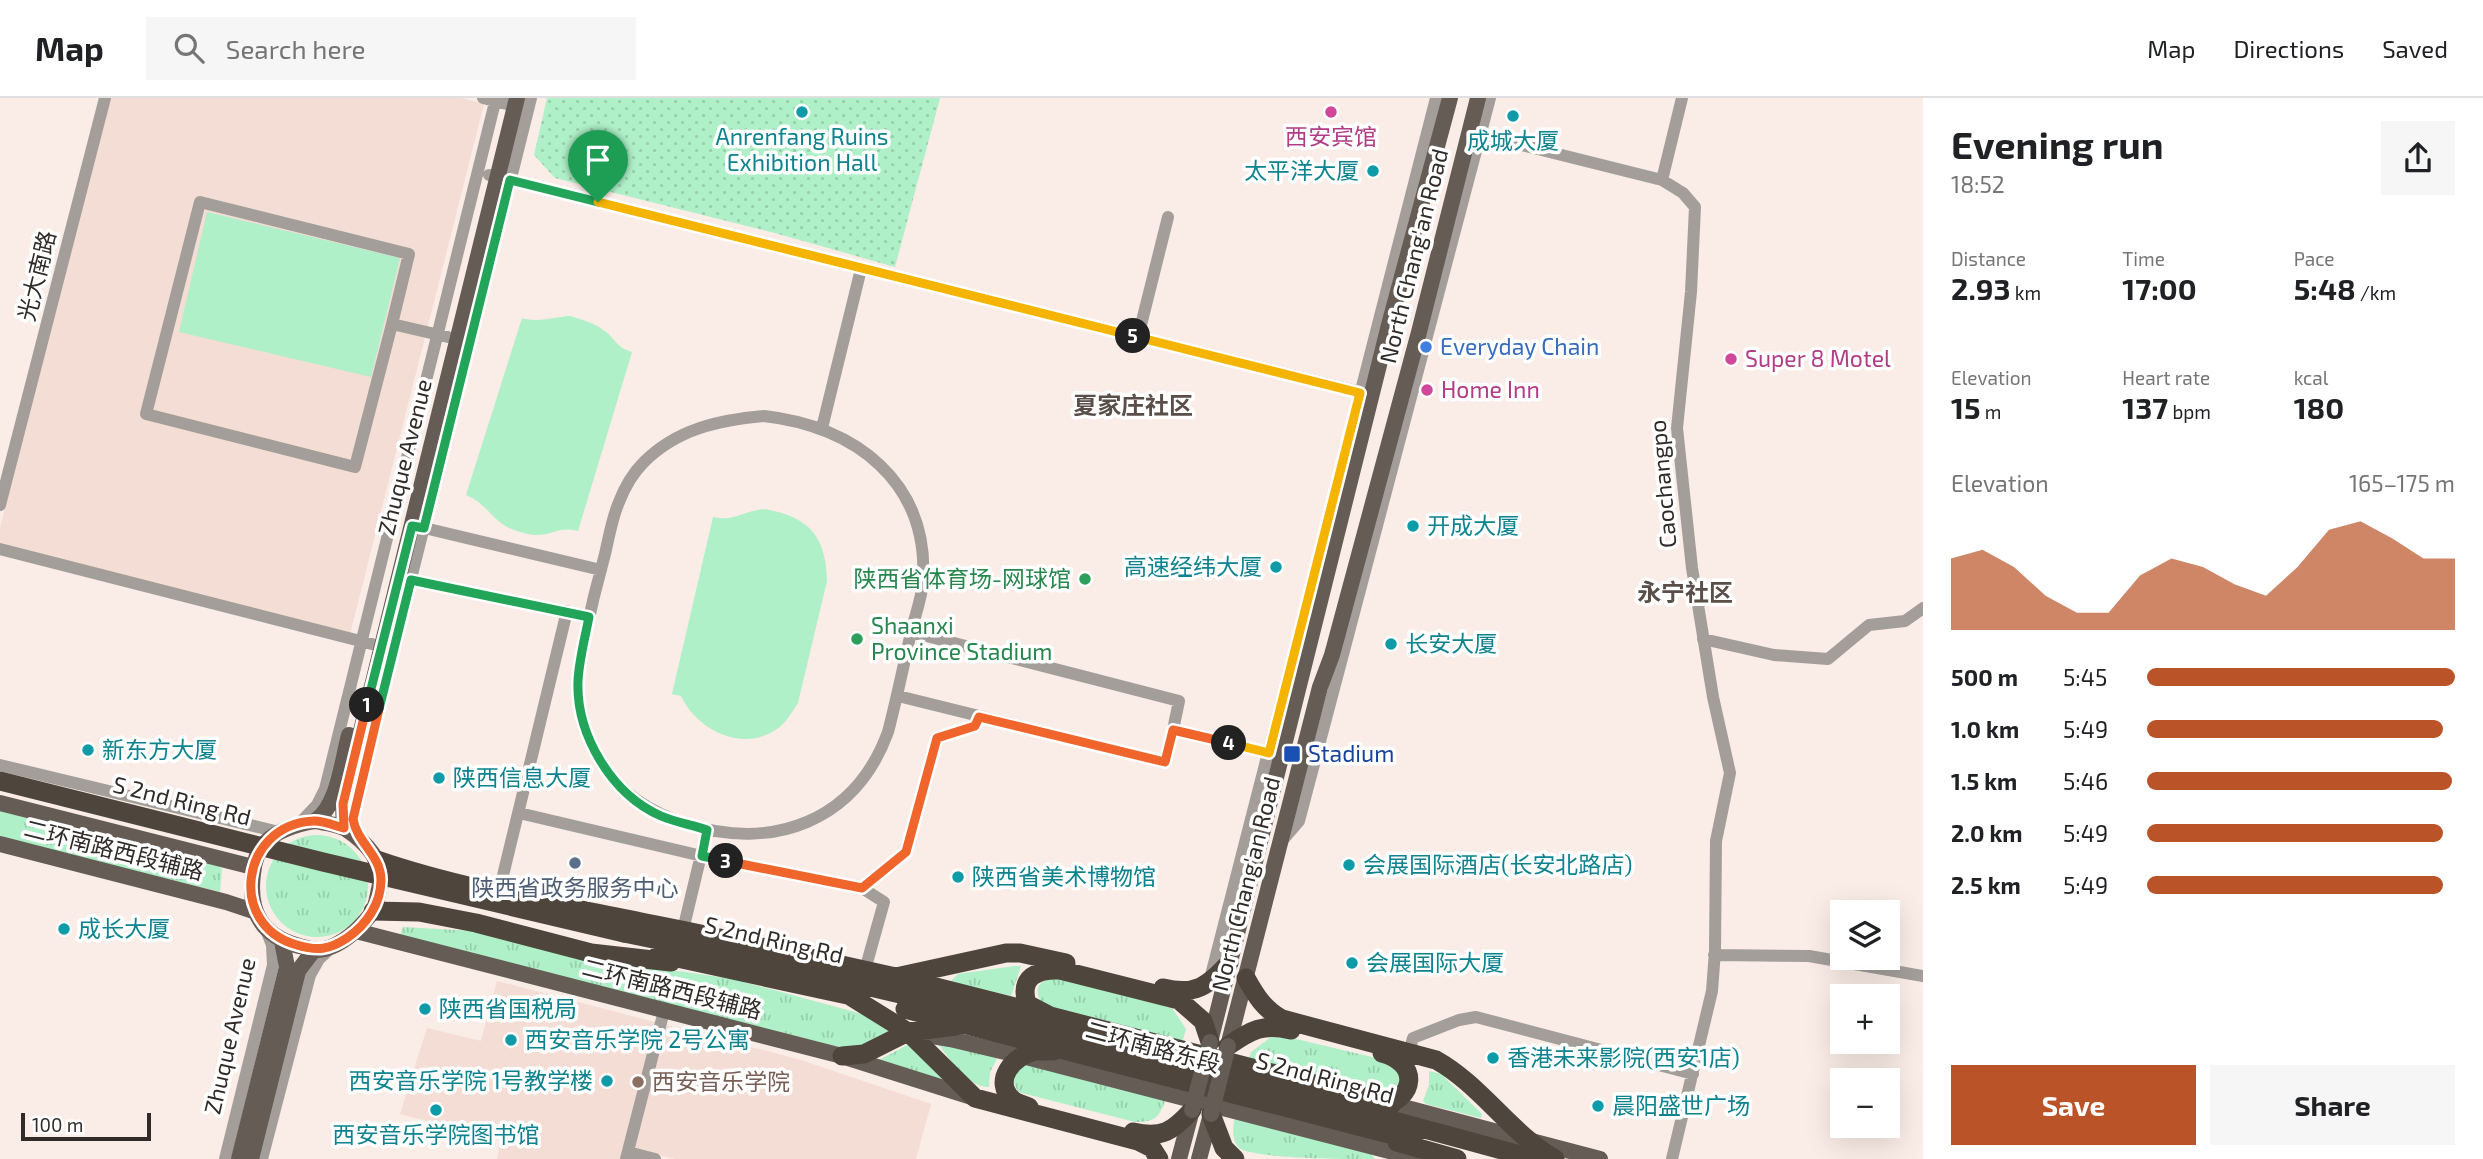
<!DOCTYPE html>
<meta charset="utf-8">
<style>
body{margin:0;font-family:"Exo 2","Noto Sans SC",sans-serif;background:#f6f6f6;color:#202124;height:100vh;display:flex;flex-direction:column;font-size:26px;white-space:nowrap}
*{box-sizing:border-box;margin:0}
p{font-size:23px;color:#757577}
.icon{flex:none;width:38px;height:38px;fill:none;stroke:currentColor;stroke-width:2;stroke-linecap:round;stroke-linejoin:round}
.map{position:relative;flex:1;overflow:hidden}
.details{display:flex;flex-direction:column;background:#fff;width:560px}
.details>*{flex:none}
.buttons{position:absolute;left:1830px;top:802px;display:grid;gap:14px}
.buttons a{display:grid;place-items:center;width:70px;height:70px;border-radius:0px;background:#fff;box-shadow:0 7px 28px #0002;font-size:35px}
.scale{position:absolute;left:21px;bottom:18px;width:130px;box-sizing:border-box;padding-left:7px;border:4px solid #302b28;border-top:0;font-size:19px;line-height:24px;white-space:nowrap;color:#302b28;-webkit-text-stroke:5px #fff;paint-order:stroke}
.pin{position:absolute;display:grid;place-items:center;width:60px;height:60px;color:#fff;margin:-72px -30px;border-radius:50% 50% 50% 0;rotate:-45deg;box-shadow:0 0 7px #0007}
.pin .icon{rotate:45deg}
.km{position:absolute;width:35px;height:35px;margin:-18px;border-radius:50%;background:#222;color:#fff;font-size:19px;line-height:35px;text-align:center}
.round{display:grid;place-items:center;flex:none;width:74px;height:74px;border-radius:0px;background:#f6f6f6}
.summary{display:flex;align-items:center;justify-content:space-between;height:119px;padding:0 28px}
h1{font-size:38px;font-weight:700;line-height:52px}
.figures{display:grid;grid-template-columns:repeat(3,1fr);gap:10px;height:119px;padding:7px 28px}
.figures div{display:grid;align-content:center}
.figures b{font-size:30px;font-weight:700}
.figures small{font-size:19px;font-weight:400}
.figures p{font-size:19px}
.chart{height:196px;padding:14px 28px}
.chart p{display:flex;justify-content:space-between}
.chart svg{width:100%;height:126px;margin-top:7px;fill:#ba5428;opacity:.7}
.button{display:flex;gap:14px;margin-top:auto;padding:14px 28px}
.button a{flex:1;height:80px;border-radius:0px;background:#ba5428;color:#fff;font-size:28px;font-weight:700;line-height:80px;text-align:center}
.button a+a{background:#f6f6f6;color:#202124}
ul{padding:0 28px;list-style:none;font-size:23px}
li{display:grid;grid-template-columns:112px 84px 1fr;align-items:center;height:52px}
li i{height:18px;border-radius:9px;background:#ba5428}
header{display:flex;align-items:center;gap:42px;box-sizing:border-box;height:98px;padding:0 35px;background:#fff;border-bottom:2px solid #e0e0e0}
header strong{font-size:33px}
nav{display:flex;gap:38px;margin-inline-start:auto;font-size:24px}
.search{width:490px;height:63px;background:#f6f6f6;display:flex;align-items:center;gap:18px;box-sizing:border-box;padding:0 24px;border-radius:0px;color:#757577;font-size:26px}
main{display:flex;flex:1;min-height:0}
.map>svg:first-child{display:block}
</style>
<header>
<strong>Map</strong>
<div class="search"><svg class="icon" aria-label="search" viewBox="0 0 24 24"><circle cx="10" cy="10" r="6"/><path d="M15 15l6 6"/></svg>Search here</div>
<nav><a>Map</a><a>Directions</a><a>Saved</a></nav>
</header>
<main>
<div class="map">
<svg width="1923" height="1061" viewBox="0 0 1923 1061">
<defs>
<pattern id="grass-tufts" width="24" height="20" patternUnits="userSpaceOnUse" patternTransform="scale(1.75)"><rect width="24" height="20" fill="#aff0c8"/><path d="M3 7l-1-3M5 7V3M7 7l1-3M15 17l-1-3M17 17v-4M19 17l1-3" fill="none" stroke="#97ceac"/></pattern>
<pattern id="park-dots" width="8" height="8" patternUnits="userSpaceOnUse" patternTransform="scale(1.75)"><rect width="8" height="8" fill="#aff0c8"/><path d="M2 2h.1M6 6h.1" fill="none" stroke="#97ceac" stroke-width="1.8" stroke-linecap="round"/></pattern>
</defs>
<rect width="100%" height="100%" fill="#faece6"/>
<path fill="#f3ddd4" d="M108,0h354l22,6 -134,530 -350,-91v-15z
M497,883l304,79 130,44 -15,55h-241l-51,-12 -3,12h-124l4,-19 -101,-26 27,-86 54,13z"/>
<path fill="url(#grass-tufts)" d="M0,708l211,54 11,9 -2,23 -220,-55z
M266 788a51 51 0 1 1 102 0a51 51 0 1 1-102 0Z
M403,829l72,4 101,25 157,23 129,35 36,19 -48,17 -450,-114z
M1014,868h7l-10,30 -61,-14 8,-8z
M1062,878l110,32 14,21 -4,14 -138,-37c-15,-21 -2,-26 18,-30z
M1271,939l21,1 101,24 11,19 -12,16 -144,-36 3,-9z
M911,945l30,32 -1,8 -61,-23z
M938,946l56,10 3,5 -7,13 -1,15c-22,0 -38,-27 -51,-43z
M1030,964l136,36c-6,19 -11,24 -31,24l-117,-30 -6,-13 2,-8z
M1429,973l12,3 41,40 -1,4 -55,-14 -3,-3 6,-16z
M1235,1018l132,33 8,10c-25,0 -120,0 -136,-11 -8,-9 -6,-22 -4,-32z"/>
<path fill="url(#park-dots)" d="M547,0h393l-45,169 -120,-34 -220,-55 -21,-23z"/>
<path fill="#aff0c8" d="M207,114l193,46 -29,119 -192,-45z
M570,218c13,4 25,7 36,16 12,10 10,15 26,20l-54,179c-20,-5 -23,4 -42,4 -7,0 -15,-3 -22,-5 -21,-7 -27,-27 -48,-35l56,-177c16,5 31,-1 48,-2z
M765,411c44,8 61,27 62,72l-29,122c-6,9 -12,20 -21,26 -35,24 -80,1 -96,-33l-9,-2 41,-177c22,5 29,-6 52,-8z"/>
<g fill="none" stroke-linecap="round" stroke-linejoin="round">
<path stroke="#a39e9a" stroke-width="12" d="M483,0l32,8
M1469,34l193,48 21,13 12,14 -4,85 -14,136 15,140 21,129 17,76 -14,68 -1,110 -3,40 -40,168
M489,77l879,219
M1662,82l20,-82
M392,226l-37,143 -209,-53 54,-212 209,52 -17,70 56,13
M1138,239l30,-120
M764,318c91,10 165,66 159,165 -1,16 -7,32 -11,47 -8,35 -15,70 -24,104 -33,90 -115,119 -202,92 -43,-14 -79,-40 -97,-84 -6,-17 -11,-39 -11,-57 0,-14 4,-28 6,-42 6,-29 13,-58 21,-87 4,-17 7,-36 14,-52 5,-13 14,-29 25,-40 33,-33 75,-42 120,-46z
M822,330l39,-159
M0,407l105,-407
M416,428l185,44
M0,451l372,95
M406,481l183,38
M911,534l268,69 -6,29 104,25
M1703,541l71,16 54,4 41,-34 36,-4 18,-13
M898,598l267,66 8,-32
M0,667l279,67
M519,715l183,43 160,32 44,-37 31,-113 38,-12 4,-9
M299,726l18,-19 8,-16 171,-691
M360,740l-7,-19 1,-12 177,-709
M1280,745l19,-22 191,-723
M862,790l22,14 -19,68
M499,794l68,-281
M683,832l24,-100
M1714,857l95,1 114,20
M1210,881l226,-881
M1409,955l4,-15 46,-18 17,-3 217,57
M628,1054l27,7
M225,1061l48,-194 -1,-20 -7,-18
M262,1061l48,-184 9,-16 14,-13
M626,1061l38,-148"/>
<path stroke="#645c55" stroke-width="16" d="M0,705l253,64
M315,723c23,-15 27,-60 34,-86
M315,723c10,2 22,3 31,8 21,14 40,34 33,60 -2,9 -3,19 -8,25 -12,15 -28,30 -46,35 -9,3 -17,-1 -26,-3 -37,-10 -51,-34 -46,-72 1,-12 5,-25 14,-33 12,-12 32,-17 48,-20z
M344,730l-1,-24 174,-706
M0,746l226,58 30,10
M356,833l486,125 133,42
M920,936l30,5 72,17 398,103
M1210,944l179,-717 61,-227
M1228,948l92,-359 12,-32 87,-323 59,-234
M1392,1006l208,55
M239,1061l48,-192 -5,-26
M251,1061l47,-188 16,-21
M1179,1061l13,-49
M1199,1061l12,-45"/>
<path stroke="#4e453d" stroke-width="19" d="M377,762c84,29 182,45 269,63 84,16 167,36 250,54l30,18
M373,813l46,1 57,11 115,30 80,9
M624,835c306,62 609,144 911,226
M659,856l193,42
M896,879l110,-24h14l46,10
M1246,880c10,18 18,31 36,41l154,41c45,25 74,73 119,99
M912,883l127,32
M1163,890c32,8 45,-2 66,-25
M850,898l58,36 67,66 163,43 14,7 7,11
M905,911l507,131
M1210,944l-7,-21 -24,-21 -119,-30c-23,-1 -41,7 -33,34l23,12 342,88
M1228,948c23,-16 35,-23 63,-16
M842,958l22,-2 44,-22 48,-6
M1029,1009c-5,-2 -12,-4 -16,-7 -22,-19 1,-45 23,-49 5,0 12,0 17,0
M1380,1009c37,-9 39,-44 2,-54
M1211,1016l13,34 11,11
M1133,1034c29,7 40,-1 59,-22
M1397,1044l60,17"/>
<path stroke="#645c55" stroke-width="16" d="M1192,1012l18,-68
M1211,1016l17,-68"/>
<path stroke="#4e453d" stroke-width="19" d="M0,683l323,81 301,71"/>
</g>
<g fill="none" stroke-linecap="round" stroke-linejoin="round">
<defs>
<path id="split-1" d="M367,607l45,-179 12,2 86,-348 88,22"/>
<path id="split-2" d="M367,607l-24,99 1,24c-9,-2 -21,-8 -31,-7 -73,4 -86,105 -16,124 20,6 32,5 50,-7 19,-13 34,-34 34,-58 0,-25 -24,-37 -28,-61l26,-110"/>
<path id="split-3" d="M379,611l32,-129 178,37c-4,21 -10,43 -11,64 -2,53 33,113 83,135 14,6 31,9 46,14l-5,26 24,5"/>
<path id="split-4" d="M726,763l136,27 44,-36 31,-114 38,-12 4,-9 186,45 8,-32 56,13"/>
<path id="split-5" d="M1133,238l227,57 -91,360 -40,-10"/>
<path id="split-6" d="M598,104l535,134"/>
</defs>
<use href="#split-1" stroke="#fff" stroke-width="14"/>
<use href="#split-2" stroke="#fff" stroke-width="14"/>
<use href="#split-3" stroke="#fff" stroke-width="14"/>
<use href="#split-4" stroke="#fff" stroke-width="14"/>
<use href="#split-5" stroke="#fff" stroke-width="14"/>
<use href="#split-6" stroke="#fff" stroke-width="14"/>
<use href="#split-1" stroke="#22a559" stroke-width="9"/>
<use href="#split-2" stroke="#f0652b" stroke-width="9"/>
<use href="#split-3" stroke="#22a559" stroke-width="9"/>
<use href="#split-4" stroke="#f0652b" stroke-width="9"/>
<use href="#split-5" stroke="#f5b400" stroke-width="9"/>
<use href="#split-6" stroke="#f5b400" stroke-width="9"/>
</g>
<g fill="#0f9aa8" stroke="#fff" stroke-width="2.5">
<circle cx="802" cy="14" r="7"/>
<circle cx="1513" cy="18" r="7"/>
<circle cx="1373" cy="73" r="7"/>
<circle cx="1413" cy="428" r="7"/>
<circle cx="1276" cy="469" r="7"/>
<circle cx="1391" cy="546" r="7"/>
<circle cx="88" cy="652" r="7"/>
<circle cx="439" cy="680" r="7"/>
<circle cx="1349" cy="767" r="7"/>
<circle cx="958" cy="779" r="7"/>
<circle cx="64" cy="831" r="7"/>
<circle cx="1352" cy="865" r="7"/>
<circle cx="425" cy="911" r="7"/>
<circle cx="511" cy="942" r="7"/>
<circle cx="1493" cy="960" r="7"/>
<circle cx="607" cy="983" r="7"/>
<circle cx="1598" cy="1008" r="7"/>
<circle cx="436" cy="1012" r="7"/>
</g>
<g fill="#d1479c" stroke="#fff" stroke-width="2.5">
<circle cx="1331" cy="14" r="7"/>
<circle cx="1731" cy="261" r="7"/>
<circle cx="1427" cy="292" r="7"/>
</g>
<circle fill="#3f7fe0" stroke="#fff" stroke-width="2.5" cx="1426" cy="249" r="7"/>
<g fill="#2e9e5b" stroke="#fff" stroke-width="2.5">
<circle cx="1085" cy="481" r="7"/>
<circle cx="857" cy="541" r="7"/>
</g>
<rect fill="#1a4fb4" stroke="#fff" stroke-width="2.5" x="1283" y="647" width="18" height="18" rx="3.5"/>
<circle fill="#5c6f8a" stroke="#fff" stroke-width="2.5" cx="575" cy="765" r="7"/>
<circle fill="#8d6e63" stroke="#fff" stroke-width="2.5" cx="638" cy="984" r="7"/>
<g text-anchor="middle" stroke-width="7" stroke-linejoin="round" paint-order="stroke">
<g font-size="23" fill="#0d838f" stroke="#fff" text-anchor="start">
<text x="802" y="47" text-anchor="middle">Anrenfang Ruins<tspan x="802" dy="26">Exhibition Hall</tspan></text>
<text x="1513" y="51" text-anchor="middle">成城大厦</text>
<text x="1359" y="81" text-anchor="end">太平洋大厦</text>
<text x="1427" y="436">开成大厦</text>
<text x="1262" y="477" text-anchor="end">高速经纬大厦</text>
<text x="1405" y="554">长安大厦</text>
<text x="102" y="660">新东方大厦</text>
<text x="453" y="688">陕西信息大厦</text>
<text x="1363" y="775">会展国际酒店(长安北路店)</text>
<text x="972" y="787">陕西省美术博物馆</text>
<text x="78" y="839">成长大厦</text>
<text x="1366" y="873">会展国际大厦</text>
<text x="439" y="919">陕西省国税局</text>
<text x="525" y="950">西安音乐学院 2号公寓</text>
<text x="1507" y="968">香港未来影院(西安1店)</text>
<text x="593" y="991" text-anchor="end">西安音乐学院 1号教学楼</text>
<text x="1612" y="1016">晨阳盛世广场</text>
<text x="436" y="1045" text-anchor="middle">西安音乐学院图书馆</text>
</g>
<g font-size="23" fill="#b23c85" stroke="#fff" text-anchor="start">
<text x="1331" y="47" text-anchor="middle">西安宾馆</text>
<text x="1745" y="269">Super 8 Motel</text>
<text x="1441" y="300">Home Inn</text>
</g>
<g font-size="23" fill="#302b28" stroke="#fff">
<text transform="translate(1414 158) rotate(-76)" y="8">North Chang'an Road</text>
<text transform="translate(37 178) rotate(-76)" y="8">光大南路</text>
<text transform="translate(405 359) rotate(-76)" y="8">Zhuque Avenue</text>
<text transform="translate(1663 386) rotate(-95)" y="8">Caochangpo</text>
<text transform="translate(182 703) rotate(14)" y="8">S 2nd Ring Rd</text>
<text transform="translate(114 752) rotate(14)" y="8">二环南路西段辅路</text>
<text transform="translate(1246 786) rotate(-76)" y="8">North Chang'an Road</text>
<text transform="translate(774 842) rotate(13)" y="8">S 2nd Ring Rd</text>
<text transform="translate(672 891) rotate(14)" y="8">二环南路西段辅路</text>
<text transform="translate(230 938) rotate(-77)" y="8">Zhuque Avenue</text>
<text transform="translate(1153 949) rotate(15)" y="8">二环南路东段</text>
<text transform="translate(1325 980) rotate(15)" y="8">S 2nd Ring Rd</text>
</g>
<g font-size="23" fill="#366cbe" stroke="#fff" text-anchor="start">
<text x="1440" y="257">Everyday Chain</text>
</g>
<g font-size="23" fill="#27864d" stroke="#fff" text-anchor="end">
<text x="1071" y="489">陕西省体育场-网球馆</text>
<text x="871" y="536" text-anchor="start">Shaanxi<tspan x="871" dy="26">Province Stadium</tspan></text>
</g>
<g font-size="23" fill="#164399" stroke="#fff" text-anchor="start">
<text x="1308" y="664">Stadium</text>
</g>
<g font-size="23" fill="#4e5e75" stroke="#fff">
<text x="575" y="798">陕西省政务服务中心</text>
</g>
<g font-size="23" fill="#785e54" stroke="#fff" text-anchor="start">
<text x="652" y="992">西安音乐学院</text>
</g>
<g font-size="24" font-weight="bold" fill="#5a4e49" stroke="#fff">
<text x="1133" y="316">夏家庄社区</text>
<text x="1685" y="503">永宁社区</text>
</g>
</g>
</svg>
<div class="buttons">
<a><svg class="icon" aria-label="layers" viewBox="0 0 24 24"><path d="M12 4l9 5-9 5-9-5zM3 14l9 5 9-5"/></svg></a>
<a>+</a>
<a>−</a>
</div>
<div class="scale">100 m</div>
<div class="pin" style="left:598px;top:104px;background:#1e9e55"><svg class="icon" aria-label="arrive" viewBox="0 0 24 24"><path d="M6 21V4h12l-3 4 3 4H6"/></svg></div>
<b class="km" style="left:367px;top:607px">1</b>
<b class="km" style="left:726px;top:763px">3</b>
<b class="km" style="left:1229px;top:645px">4</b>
<b class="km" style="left:1133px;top:238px">5</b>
</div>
<section class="details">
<div class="summary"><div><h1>Evening run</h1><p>18:52</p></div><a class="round"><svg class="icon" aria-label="share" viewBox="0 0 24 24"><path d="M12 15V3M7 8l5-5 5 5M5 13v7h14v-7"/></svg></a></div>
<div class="figures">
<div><p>Distance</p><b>2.93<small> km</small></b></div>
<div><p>Time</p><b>17:00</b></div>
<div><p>Pace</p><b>5:48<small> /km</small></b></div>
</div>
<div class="figures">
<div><p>Elevation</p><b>15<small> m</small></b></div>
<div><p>Heart rate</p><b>137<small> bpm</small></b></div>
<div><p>kcal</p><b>180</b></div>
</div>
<div class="chart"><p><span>Elevation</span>165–175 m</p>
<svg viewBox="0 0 160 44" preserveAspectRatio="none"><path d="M0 44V19L10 16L20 22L30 32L40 38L50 38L60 25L70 19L80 22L90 28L100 32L110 22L120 9L130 6L140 12L150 19L160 19V44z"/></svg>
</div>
<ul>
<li><b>500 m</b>5:45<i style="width:100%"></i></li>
<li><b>1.0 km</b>5:49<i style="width:96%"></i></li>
<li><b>1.5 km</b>5:46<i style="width:99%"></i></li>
<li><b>2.0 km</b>5:49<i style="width:96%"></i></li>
<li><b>2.5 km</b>5:49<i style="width:96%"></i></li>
</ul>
<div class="button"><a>Save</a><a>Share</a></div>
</section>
</main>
